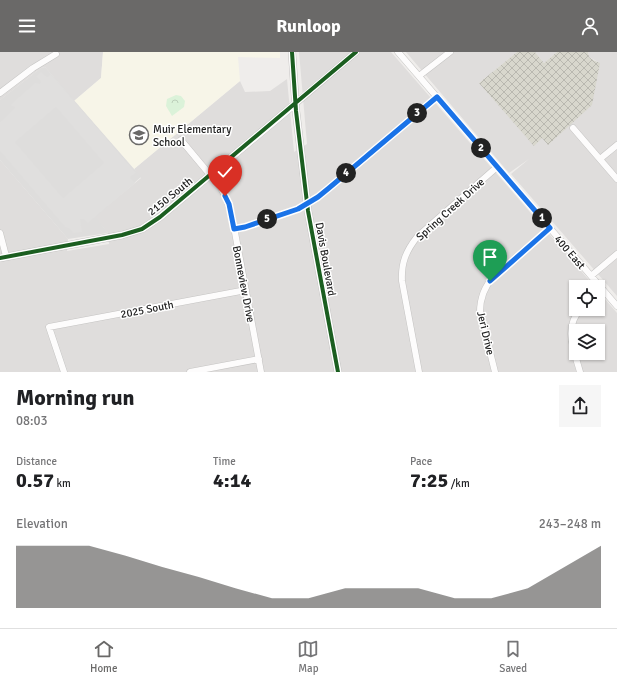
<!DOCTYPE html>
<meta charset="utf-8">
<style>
body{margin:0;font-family:Signika,sans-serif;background:#f6f6f6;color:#202124;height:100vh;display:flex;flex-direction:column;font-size:15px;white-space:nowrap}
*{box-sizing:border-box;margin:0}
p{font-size:13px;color:#757577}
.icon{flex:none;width:22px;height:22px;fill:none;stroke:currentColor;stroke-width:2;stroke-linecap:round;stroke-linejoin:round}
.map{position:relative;height:320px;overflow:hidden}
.details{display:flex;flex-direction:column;background:#fff;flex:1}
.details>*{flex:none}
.controls{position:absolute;left:569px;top:228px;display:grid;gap:8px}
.controls a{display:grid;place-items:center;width:36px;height:36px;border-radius:0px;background:#fff;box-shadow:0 1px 3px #0004;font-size:20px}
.pin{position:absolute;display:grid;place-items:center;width:34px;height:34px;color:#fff;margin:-41px -17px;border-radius:50% 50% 50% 0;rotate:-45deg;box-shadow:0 0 4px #0007}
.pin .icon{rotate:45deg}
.km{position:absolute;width:20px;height:20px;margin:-10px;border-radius:50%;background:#222;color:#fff;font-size:11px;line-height:20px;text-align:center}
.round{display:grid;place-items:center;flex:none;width:42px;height:42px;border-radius:0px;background:#f6f6f6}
.headline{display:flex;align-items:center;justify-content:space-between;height:68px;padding:0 16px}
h1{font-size:22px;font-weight:700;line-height:30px}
.figures{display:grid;grid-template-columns:repeat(3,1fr);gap:6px;height:68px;padding:4px 16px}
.figures div{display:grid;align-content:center}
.figures b{font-size:20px;font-weight:700}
.figures small{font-size:11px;font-weight:400}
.figures p{font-size:11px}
.chart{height:112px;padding:8px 16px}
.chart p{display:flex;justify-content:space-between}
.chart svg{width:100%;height:72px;margin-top:4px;fill:#6a6968;opacity:.7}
header{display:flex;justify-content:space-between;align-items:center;height:52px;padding:0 16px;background:#6a6968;color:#fff;font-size:18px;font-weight:700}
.dock{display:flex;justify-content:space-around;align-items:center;height:56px;border-top:1px solid #e0e0e0;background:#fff;font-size:11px;color:#757577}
.dock a{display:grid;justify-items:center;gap:2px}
.dock .current{color:#6a6968}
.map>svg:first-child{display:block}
</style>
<header><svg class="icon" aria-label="menu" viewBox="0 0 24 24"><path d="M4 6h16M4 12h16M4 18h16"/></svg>Runloop<svg class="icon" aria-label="person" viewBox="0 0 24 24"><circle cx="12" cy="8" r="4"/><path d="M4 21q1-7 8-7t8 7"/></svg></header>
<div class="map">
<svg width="617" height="320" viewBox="0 0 617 320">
<defs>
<pattern id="construction-cross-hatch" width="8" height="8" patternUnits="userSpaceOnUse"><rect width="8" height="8" fill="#d8d7cd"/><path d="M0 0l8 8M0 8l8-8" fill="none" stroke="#b9b8b0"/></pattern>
<pattern id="park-crowns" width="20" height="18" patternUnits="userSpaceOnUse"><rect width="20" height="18" fill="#dbf2d9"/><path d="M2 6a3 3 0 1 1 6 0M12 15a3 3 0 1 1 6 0" fill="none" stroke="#bccfba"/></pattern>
</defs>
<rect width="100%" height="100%" fill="#efedeb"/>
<path fill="#dfdddc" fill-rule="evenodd" d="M0,0h103l-2,26 -27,23 -29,-34 -4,1 -41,32z
M299,0h92l204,235h-19v22h22v-18l19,22v59h-617v-212l68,79 -1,12 42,-7 -1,-11 -14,-16 47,-39 -7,-9 106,-88 5,11 25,-1 17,-12 7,73 13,-8zM576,279h22v22h-22z
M406,0h111l-38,31 63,55 6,7 50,-83 -9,-5 -1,-5h29v244l-106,-122 18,-15 -20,14z
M535,0h22l-13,11z"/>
<path fill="#f7f5e8" d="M103,0h177v6l-42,-1 2,24 -106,88 -60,-68 27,-23z"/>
<path fill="#dedddc" d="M45,15l96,110 -46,40 13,16 -40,6 -68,-79v-60l41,-32z"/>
<path fill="url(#construction-cross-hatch)" d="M517,0h18l9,11 13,-11h31l1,5 4,3 7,3 -8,42 -44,40 -6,-7 -8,8 -55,-63z"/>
<path fill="url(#park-crowns)" d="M176,43l5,1 4,5 -1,6 -12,9 -6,-10 1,-7z"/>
<path fill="#e0dfde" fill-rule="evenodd" d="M41,20l6,5 4,-3 85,99 -6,4 5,6 -47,40 -4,-4h-4l2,13 -9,1 -4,-5 -4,-1 -65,-76v-29l15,-14v-1l-5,-2 25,-22 5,1 1,-2 -5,-6zM56,55l48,56 -41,35 -48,-56z"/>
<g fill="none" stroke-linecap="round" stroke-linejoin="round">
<defs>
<path id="minor" d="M398,0l219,254
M419,24l31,-24
M0,41l33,-25 23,-14
M295,52l61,-52
M573,76l44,51
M181,88l40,48c12,21 14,48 19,71 7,38 14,75 21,113
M600,107l17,-14
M234,177l11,-2 53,-18 20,-12 119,-100
M0,181l6,23
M591,224l26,-22
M64,320l-15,-45 197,-37
M190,320l69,-13
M419,320l-17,-91c-1,-18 4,-30 15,-44l80,-70
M495,320l-15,-60c0,-14 4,-25 14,-36l56,-48
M580,320c-6,-22 -17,-45 1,-63"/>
<path id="tertiary" d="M292,0l4,59 12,100 30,161
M0,206l122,-23 20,-6 18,-12 135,-113"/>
</defs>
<use href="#minor" stroke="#c5c4c3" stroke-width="7"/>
<use href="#tertiary" stroke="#c5c4c3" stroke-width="8"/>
<use href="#minor" stroke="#fdfcfc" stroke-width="6"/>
<use href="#tertiary" stroke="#fdfcfc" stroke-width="7"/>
<defs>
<path id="cycleway" d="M292,0l4,59 12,100 30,161
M0,206l122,-23 20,-6 18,-12 196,-165"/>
</defs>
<use href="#cycleway" stroke="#fff" stroke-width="6"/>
<use href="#cycleway" stroke="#1b5e20" stroke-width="4"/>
</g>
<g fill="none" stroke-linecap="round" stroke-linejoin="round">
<defs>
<path id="route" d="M225,144l4,8 5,25 11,-2 53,-18 20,-12 11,-9 108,-91 113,131 -60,53"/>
</defs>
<use href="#route" stroke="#fff" stroke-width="8"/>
<use href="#route" stroke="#1a73e8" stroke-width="5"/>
</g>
<defs>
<symbol id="school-ring" viewBox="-11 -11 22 22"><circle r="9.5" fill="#fff" stroke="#6a6968" stroke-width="1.5"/><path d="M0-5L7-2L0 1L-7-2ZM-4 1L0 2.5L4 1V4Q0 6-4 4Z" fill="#6a6968"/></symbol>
</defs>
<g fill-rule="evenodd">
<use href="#school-ring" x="128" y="72" width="22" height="22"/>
</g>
<g text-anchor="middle" stroke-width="3" stroke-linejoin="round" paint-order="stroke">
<g font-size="11" fill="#222" stroke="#fff" text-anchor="start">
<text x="153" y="81">Muir Elementary<tspan x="153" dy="13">School</tspan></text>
</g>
<g font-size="11" fill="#222" stroke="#fff">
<text transform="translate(170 144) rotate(-39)" y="4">2150 South</text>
<text transform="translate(450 157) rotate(-42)" y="4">Spring Creek Drive</text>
<text transform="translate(570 200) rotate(49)" y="4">400 East</text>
<text transform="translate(326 207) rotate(80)" y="4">Davis Boulevard</text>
<text transform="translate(244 232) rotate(79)" y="4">Bonneview Drive</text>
<text transform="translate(147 257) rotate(-11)" y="4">2025 South</text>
<text transform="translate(486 281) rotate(77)" y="4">Jeri Drive</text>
</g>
</g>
</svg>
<div class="controls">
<a><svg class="icon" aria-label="locate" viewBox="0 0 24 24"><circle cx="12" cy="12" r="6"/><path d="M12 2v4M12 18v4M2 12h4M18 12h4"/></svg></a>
<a><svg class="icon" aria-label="layers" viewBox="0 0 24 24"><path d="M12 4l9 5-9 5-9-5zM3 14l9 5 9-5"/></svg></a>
</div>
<div class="pin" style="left:490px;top:229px;background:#1e9e55"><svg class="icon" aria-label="arrive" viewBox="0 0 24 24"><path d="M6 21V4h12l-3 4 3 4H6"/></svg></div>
<div class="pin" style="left:225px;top:144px;background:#d93025"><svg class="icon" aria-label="check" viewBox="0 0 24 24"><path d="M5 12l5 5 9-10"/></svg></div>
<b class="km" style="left:542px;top:166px">1</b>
<b class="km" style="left:481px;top:96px">2</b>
<b class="km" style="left:417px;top:61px">3</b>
<b class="km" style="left:346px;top:121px">4</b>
<b class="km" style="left:267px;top:167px">5</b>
</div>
<section class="details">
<div class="headline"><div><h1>Morning run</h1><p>08:03</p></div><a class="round"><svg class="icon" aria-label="share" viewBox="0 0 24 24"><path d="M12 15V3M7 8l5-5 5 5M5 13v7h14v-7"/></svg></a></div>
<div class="figures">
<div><p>Distance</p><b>0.57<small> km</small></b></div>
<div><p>Time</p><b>4:14</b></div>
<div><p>Pace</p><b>7:25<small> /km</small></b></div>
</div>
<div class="chart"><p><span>Elevation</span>243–248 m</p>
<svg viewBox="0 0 160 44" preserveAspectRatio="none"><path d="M0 44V6L10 6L20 6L30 12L40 19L50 25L60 32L70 38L80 38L90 32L100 32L110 32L120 38L130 38L140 32L150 19L160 6V44z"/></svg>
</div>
</section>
<nav class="dock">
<a class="current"><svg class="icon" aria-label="home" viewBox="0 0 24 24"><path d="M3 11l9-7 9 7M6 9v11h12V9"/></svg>Home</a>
<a><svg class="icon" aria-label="map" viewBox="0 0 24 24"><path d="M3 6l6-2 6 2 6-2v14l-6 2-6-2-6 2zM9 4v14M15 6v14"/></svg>Map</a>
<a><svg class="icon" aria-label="saved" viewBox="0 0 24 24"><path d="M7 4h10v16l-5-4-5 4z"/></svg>Saved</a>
</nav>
